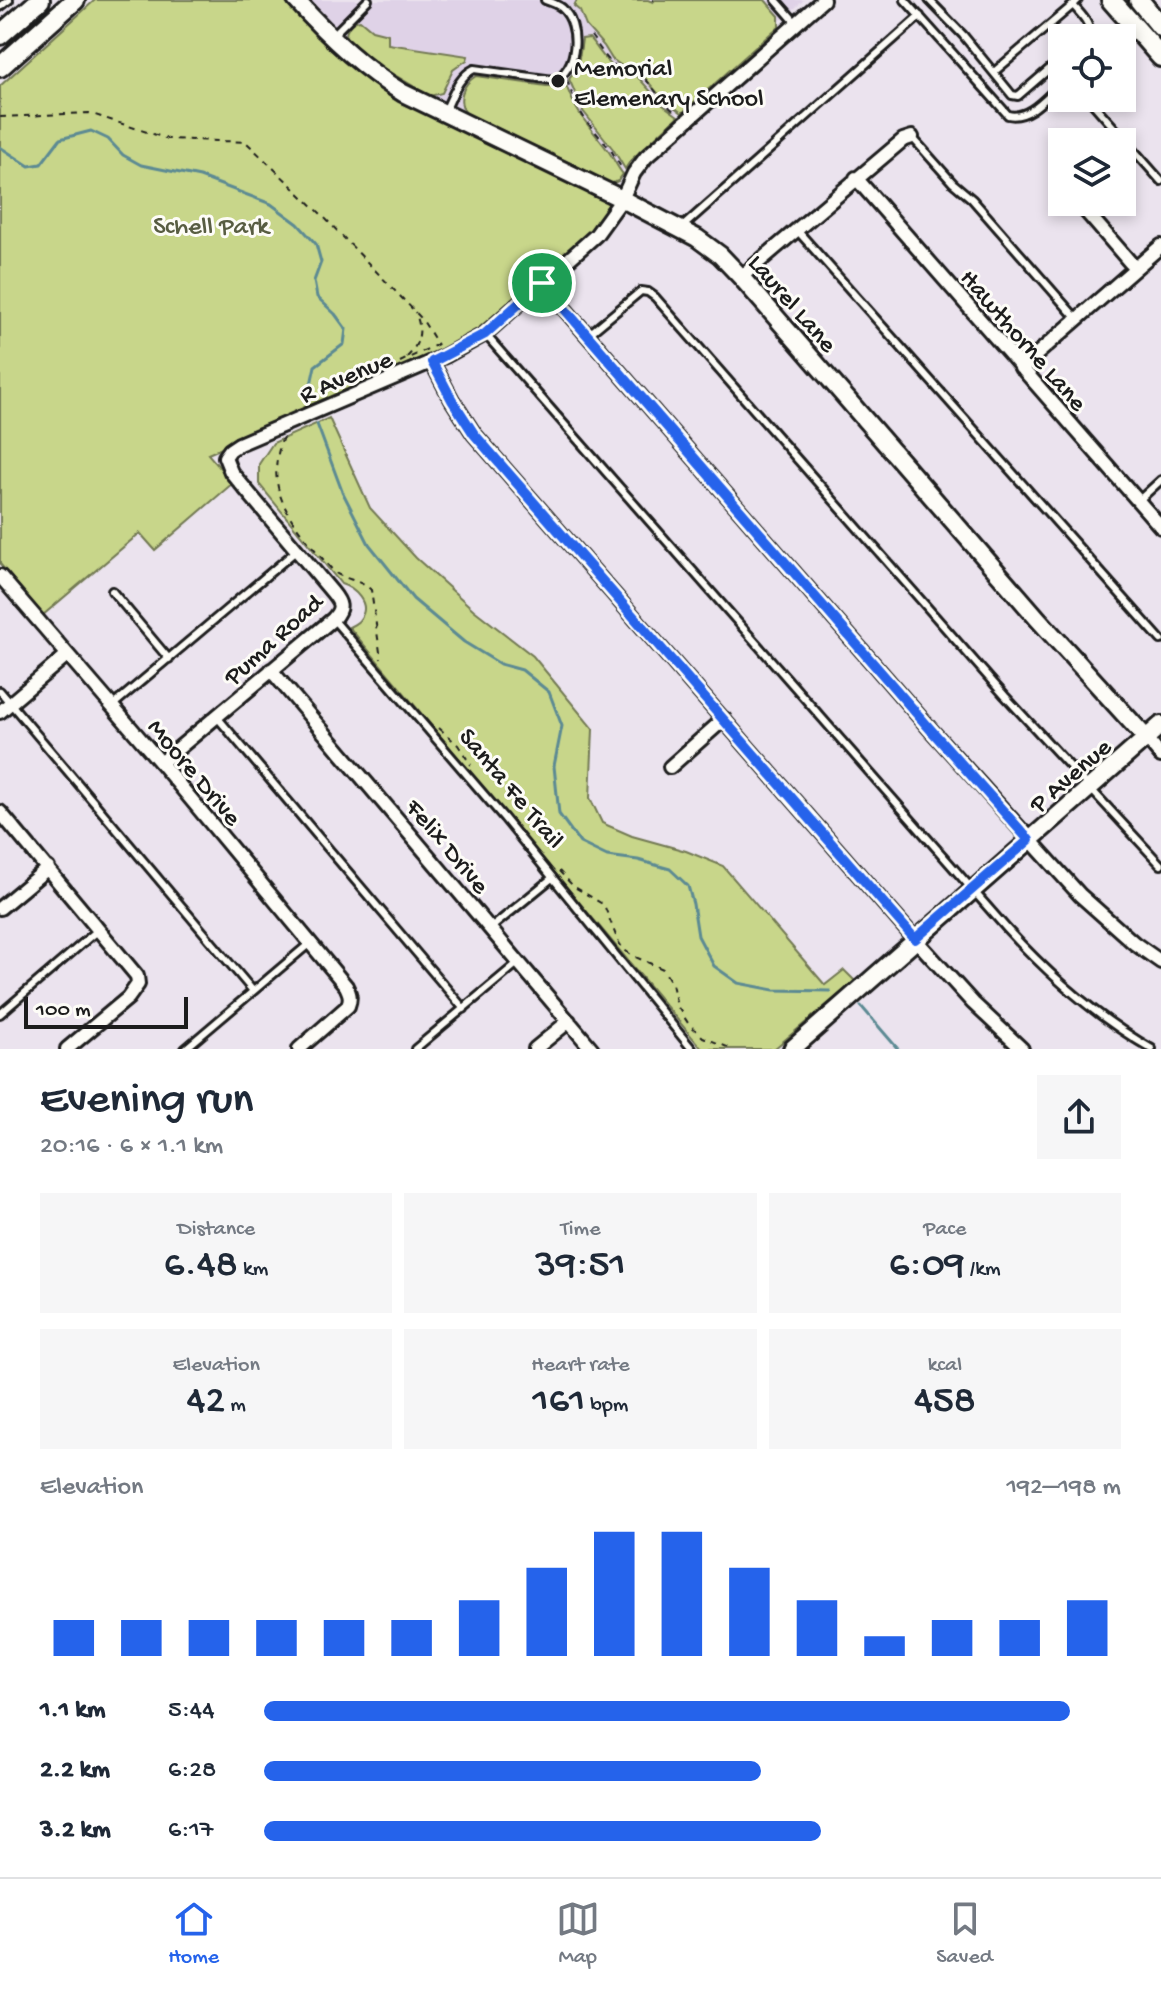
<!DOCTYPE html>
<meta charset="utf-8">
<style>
body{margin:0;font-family:"Gochi Hand",sans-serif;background:#f6f6f7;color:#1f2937;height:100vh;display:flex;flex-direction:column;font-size:30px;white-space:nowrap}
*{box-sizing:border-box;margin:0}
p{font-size:26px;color:#747a83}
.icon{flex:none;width:44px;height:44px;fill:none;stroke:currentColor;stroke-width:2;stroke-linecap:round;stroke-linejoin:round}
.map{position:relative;height:1049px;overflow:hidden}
.sheet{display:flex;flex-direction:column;background:#fff;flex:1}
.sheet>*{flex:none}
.controls{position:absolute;left:1048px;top:24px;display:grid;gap:16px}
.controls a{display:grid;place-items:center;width:88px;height:88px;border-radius:0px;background:#fff;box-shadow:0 4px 12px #0003;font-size:40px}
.scale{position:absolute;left:24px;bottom:20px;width:164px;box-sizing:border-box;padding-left:8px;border:4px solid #1c1c1c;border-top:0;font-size:22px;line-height:28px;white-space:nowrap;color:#1c1c1c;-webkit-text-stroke:6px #fdfcf7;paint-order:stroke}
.pin{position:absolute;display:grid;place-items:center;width:68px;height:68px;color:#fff;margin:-34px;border:4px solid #fff;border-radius:50%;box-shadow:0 2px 8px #0007}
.round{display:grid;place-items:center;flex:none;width:84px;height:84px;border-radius:0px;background:#f6f6f7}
.head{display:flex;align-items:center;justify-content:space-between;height:136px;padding:0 40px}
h1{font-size:44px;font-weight:600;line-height:60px}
.figures{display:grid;grid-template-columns:repeat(3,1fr);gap:12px;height:136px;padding:8px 40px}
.figures div{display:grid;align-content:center;border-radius:0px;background:#f6f6f7;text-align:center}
.figures b{font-size:40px;font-weight:600}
.figures small{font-size:22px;font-weight:400}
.figures p{font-size:22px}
.chart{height:224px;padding:16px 40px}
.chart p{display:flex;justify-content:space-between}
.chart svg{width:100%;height:144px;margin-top:8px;stroke:#2563eb;stroke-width:6}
ul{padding:0 40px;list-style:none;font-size:26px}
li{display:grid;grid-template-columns:128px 96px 1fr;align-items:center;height:60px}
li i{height:20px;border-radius:10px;background:#2563eb}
.tab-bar{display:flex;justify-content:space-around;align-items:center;height:112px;border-top:2px solid #e0e1e3;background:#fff;font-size:22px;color:#747a83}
.tab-bar a{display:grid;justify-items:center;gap:4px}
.tab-bar .active{color:#2563eb}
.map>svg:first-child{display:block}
</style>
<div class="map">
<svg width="1161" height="1049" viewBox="0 0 1161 1049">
<rect width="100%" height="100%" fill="#ebe3ee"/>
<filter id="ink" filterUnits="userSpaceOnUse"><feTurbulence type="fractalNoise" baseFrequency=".0125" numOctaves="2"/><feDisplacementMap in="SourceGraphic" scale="16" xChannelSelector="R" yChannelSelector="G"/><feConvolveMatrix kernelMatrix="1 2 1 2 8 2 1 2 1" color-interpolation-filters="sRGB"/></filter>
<g filter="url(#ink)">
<path fill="#dfd2e7" d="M309,0h495l-155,137 -18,18 -15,27 -186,-87 -50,-27 -44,-36z"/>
<path fill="#c8d68a" stroke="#727953" stroke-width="2" d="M95,0h191l43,46 28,25 34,22 36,21 177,84 5,7v5l-18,22 -130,111 -22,12 -231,99 25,29 -78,67 -15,-17 -97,82 -43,-51v-478z
M577,0h71l5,2 2,-2h110l14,16v10l-97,87 -21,-16 -23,-27 -16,-4 -10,-7 -8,-13 -18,-20 -6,-15 -6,-5z
M360,20l12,10 16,4v10l80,12 -1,4 -14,10 -11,23 -12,3 -52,-31 -32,-26c-1,-9 5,-18 14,-19z
M589,38c9,9 16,25 28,31 6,3 13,3 19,6l27,30 15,11 -47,44 -6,9 -12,-20 -30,-38 -14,-32c10,-11 11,-26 13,-40z
M476,76l77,11 12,-5c11,33 24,43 44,70 5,7 8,15 14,22l-5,7c-11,6 -18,-1 -27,-8l-125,-60c-10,-13 -3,-29 10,-37z
M329,418l41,90 46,50 58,52 59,46 60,73 -3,69 12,25 30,13 54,15 37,15 102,119 19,-15 11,11 -81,68h-72l-353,-422c4,-2 9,-4 11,-8 12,-15 -6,-31 -19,-35l-82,-100v-20l14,-21z"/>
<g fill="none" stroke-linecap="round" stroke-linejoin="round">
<path stroke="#5b8a93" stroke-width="3" d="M0,147l29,19 12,-2 19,-25 31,-8 17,8 15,16 18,10 59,12 71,27 27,20 18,20 5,18 -7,19 3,16 18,17 11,15 -2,15 -29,22 -7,32
M317,424l25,67 27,53 44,55 51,43 36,22 22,6 27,22 13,34 -8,40 5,48 21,29 27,13 31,4 32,9 18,17 5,18 5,32 16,30 24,17 36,7 56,1
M861,1006l37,43"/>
<defs>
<path id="service" d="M776,0l21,24
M905,0l103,115c21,5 39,-19 54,-32
M929,0l34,35 49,60 6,1 44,-38
M1078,0l-5,5c8,10 22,21 13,33
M0,7l9,-7
M331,37l37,-37
M1113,38l15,-13
M994,72l79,-67
M1088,98l73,83
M445,111c8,-16 13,-34 29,-42l79,11c26,-9 28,-55 9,-72 -5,-4 -11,-6 -17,-8
M912,137l41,46 19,16 105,120
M680,229l240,-213
M796,229l365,411
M485,334l522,595c43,47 89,88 145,120
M588,335l53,-44 7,1 7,5 350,399 156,169
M1137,502l24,-22
M112,591l57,68
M333,619l171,199 188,231
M0,691l253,300
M112,706l185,-156
M217,717l247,292
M491,928l61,-50
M0,1014l99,-85
M185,1049l125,-106
M415,1049l105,-88"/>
<path id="minor" d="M856,178l305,349
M1078,202l57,66
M741,277l162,-137 9,-3
M542,283l389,447 149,165 54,48 27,19
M432,362l20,38 22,34 441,505 58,64 49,46
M1021,368l140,-122
M0,576l161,187 185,223c4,8 5,12 2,20l-49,43
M271,670l321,379
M0,712l67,-57
M1146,738l15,18
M161,763l172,-144c10,-11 8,-16 -1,-27l-101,-120 -6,-15 5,-7 9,-6 206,-88 40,-22 111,-99 26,-36 12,-26 12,-16 177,-157
M670,767l54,-48
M0,812l137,164 1,8 -10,14 -61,51
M0,908l48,-40
M535,1049l34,-28"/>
<path id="tertiary" d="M296,0c32,36 66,68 107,93l219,106 75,39 23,17 21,22 297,342 108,119
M792,1049l369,-324"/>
<path id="secondary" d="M1111,0l50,57
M1139,0l22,27
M0,35l40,-35
M0,67l75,-67"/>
</defs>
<use href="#service" stroke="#1c1c1c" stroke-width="12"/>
<use href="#minor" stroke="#1c1c1c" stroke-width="18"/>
<use href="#tertiary" stroke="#1c1c1c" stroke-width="22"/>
<use href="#secondary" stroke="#1c1c1c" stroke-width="24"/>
<path stroke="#1c1c1c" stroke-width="2" stroke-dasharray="6 6" stroke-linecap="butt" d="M653,0h1
M591,36c8,10 15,24 25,30 8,4 18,3 25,9 14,12 19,27 36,38
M567,80l9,25 11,17 24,28 11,19
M0,117l89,-4 79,26 78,3 74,71 102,106 16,26
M407,357c13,-13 16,-28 8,-45
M400,362l38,-18
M283,437c-23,59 17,94 51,135 11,8 27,8 37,18l10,69
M439,728l19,17 13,20
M559,871l14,15 31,19 14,36 5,8 10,7 30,13 9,15 5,22 11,17 15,14 29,12"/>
<use href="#service" stroke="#fdfcf7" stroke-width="6"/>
<use href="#minor" stroke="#fdfcf7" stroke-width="12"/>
<use href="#tertiary" stroke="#fdfcf7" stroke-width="16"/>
<use href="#secondary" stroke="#fdfcf7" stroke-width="18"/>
</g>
</g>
<g fill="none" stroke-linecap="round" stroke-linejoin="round" filter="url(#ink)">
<defs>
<path id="route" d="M542,283l389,447 98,110 -114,99 -441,-505 -22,-34 -20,-38 53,-28z"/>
</defs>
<use href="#route" stroke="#fff" stroke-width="16"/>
<use href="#route" stroke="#2563eb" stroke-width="10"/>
</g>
<circle fill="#1c1c1c" stroke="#fdfcf7" stroke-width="3" cx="558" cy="81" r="8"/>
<g text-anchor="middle" stroke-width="6" stroke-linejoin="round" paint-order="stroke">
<g font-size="26" fill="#1c1c1c" stroke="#fdfcf7" text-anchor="start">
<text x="574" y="75">Memorial<tspan x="574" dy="30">Elemenary School</tspan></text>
</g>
<g font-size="26" fill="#585d42" stroke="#fdfcf7">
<text x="211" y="233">Schell Park</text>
</g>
<g font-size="26" fill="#1c1c1c" stroke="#fdfcf7">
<text transform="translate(794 302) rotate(49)" y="9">Laurel Lane</text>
<text transform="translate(1025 339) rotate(49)" y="9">Hawthorne Lane</text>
<text transform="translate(345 375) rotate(-23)" y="9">R Avenue</text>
<text transform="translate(272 638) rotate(-42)" y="9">Puma Road</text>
<text transform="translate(196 771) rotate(50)" y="9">Moore Drive</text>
<text transform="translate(1069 774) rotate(-41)" y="9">P Avenue</text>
<text transform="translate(513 787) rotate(50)" y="9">Santa Fe Trail</text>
<text transform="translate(449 845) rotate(50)" y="9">Felix Drive</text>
</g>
</g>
</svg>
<div class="controls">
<a><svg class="icon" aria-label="locate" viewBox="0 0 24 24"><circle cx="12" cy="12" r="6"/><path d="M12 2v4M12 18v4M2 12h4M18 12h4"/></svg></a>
<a><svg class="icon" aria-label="layers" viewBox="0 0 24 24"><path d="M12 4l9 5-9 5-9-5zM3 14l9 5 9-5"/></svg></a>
</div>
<div class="scale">100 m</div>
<div class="pin" style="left:542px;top:283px;background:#1e9e55"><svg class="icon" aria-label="arrive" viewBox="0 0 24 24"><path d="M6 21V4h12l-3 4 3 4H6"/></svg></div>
</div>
<section class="sheet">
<div class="head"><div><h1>Evening run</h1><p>20:16 · 6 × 1.1 km</p></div><a class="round"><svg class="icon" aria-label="share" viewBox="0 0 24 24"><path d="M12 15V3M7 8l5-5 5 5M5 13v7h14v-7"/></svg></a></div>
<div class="figures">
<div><p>Distance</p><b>6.48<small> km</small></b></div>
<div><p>Time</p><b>39:51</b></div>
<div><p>Pace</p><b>6:09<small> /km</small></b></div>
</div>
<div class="figures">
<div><p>Elevation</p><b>42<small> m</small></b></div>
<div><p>Heart rate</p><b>161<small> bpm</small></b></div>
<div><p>kcal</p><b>458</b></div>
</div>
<div class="chart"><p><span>Elevation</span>192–198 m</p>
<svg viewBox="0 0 160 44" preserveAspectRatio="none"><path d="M5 44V33M15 44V33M25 44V33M35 44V33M45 44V33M55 44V33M65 44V27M75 44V17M85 44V6M95 44V6M105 44V17M115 44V27M125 44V38M135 44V33M145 44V33M155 44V27"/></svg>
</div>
<ul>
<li><b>1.1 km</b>5:44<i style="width:94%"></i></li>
<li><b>2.2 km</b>6:28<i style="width:58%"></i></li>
<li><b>3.2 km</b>6:17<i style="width:65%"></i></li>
</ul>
</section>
<nav class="tab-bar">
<a class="active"><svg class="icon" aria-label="home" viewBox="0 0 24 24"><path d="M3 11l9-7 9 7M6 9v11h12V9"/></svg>Home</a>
<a><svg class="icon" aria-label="map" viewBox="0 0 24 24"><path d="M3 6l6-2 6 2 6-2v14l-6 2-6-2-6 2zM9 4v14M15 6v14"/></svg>Map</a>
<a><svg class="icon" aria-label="saved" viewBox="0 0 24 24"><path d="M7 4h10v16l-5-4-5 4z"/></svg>Saved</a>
</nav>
